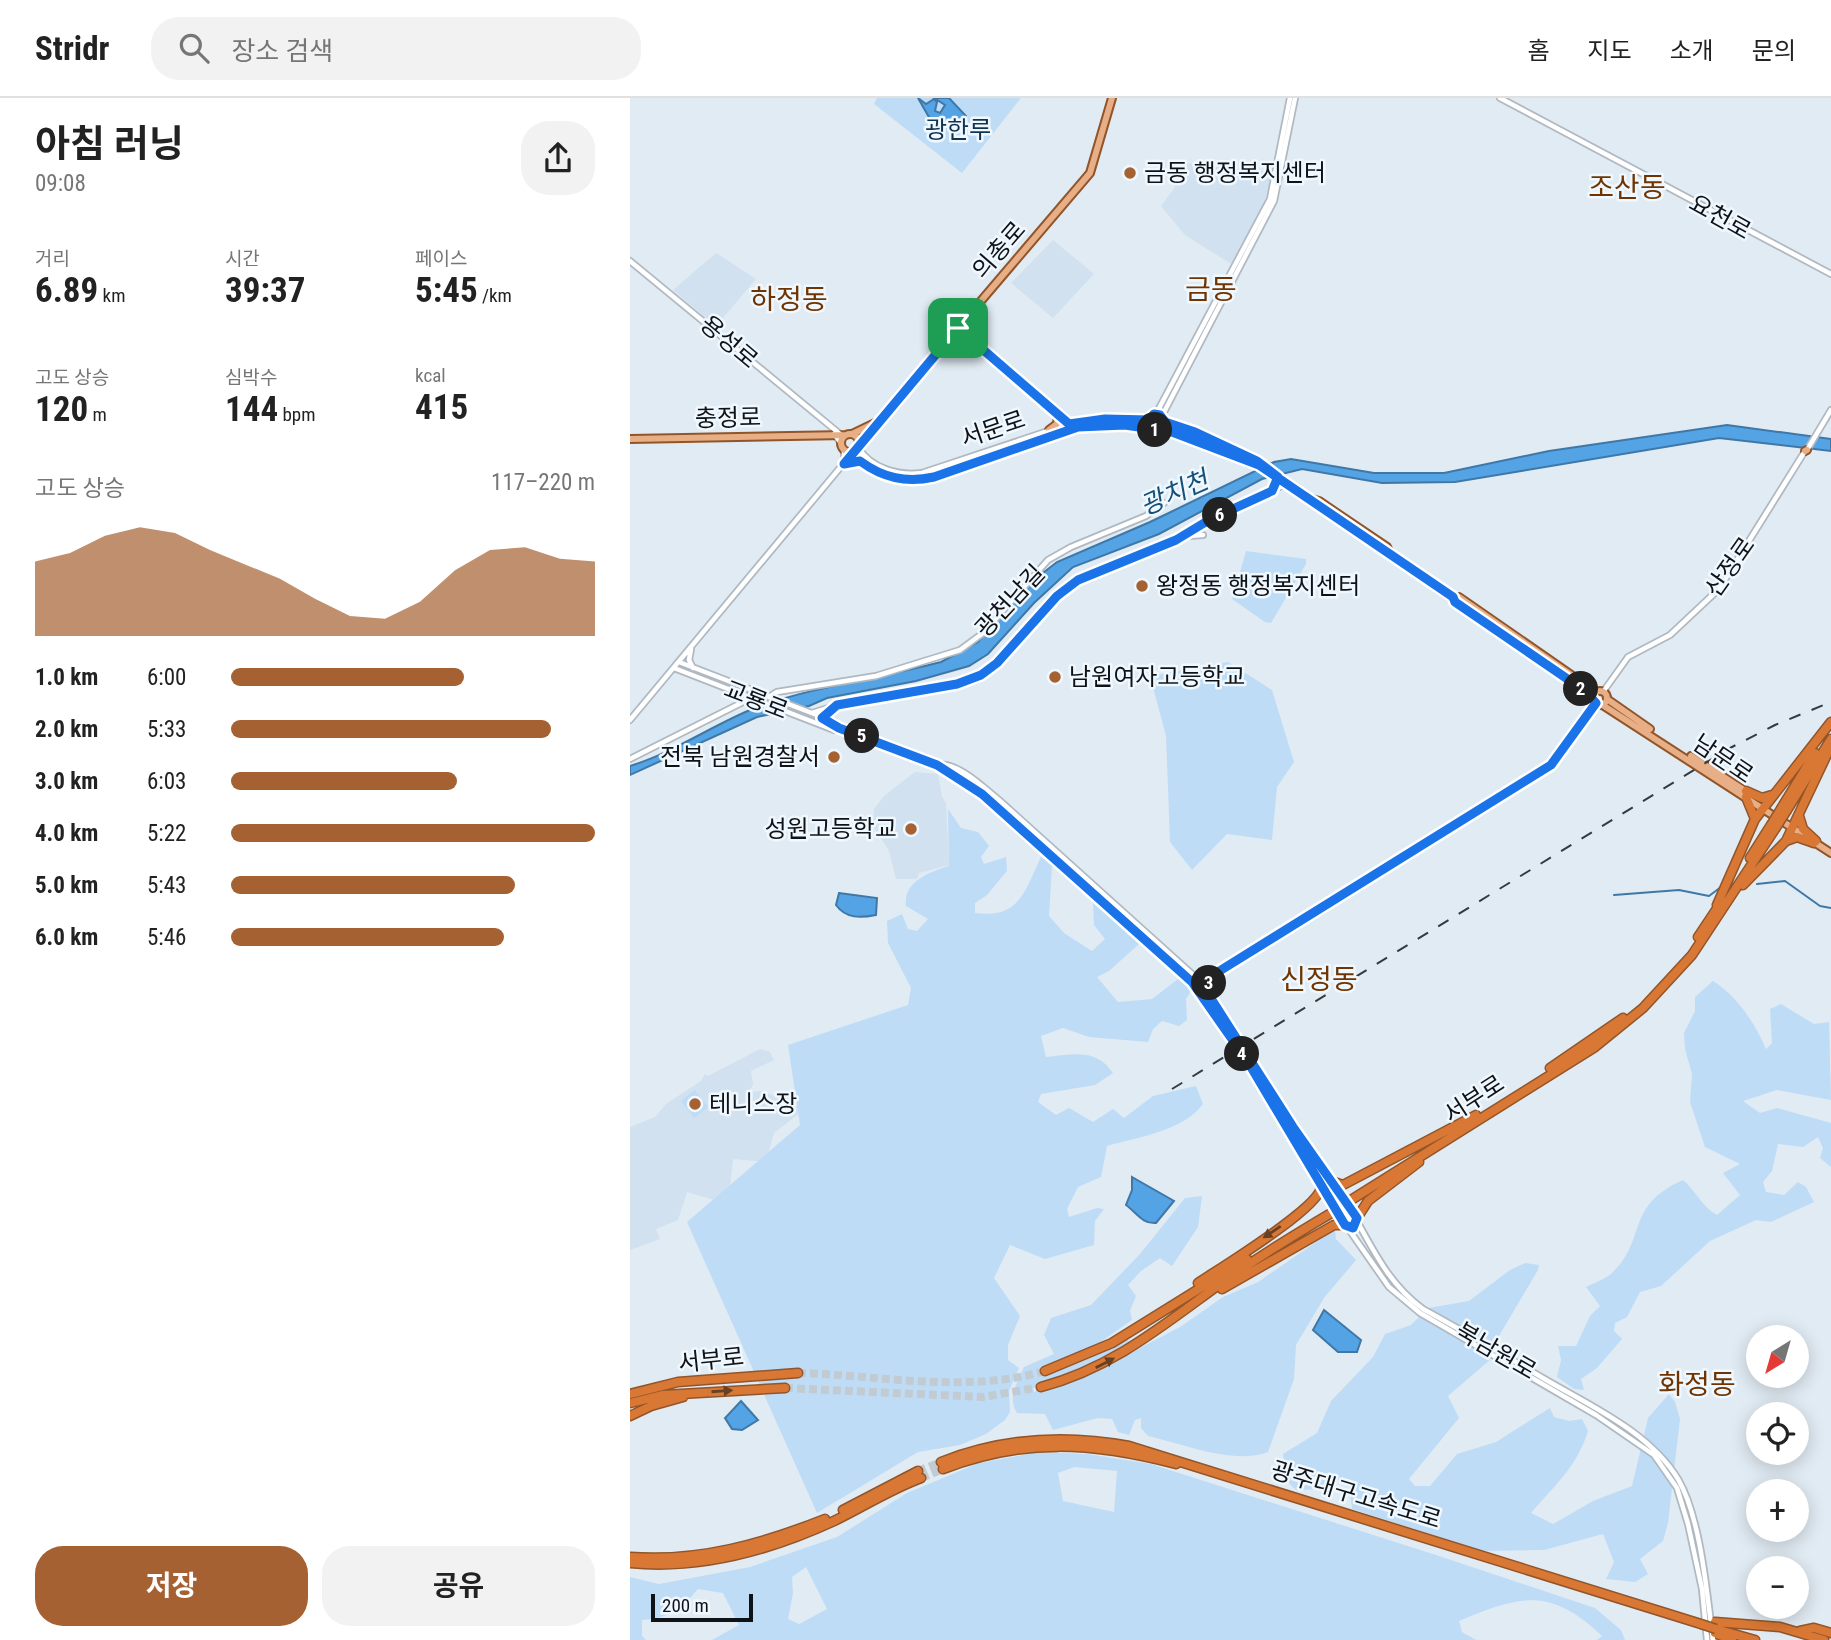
<!DOCTYPE html>
<html lang="ko">
<meta charset="utf-8">
<style>
body{margin:0;font-family:"Roboto Condensed","Noto Sans KR",sans-serif;background:#f2f2f2;color:#222;height:100vh;display:flex;flex-direction:column;font-size:26px;white-space:nowrap}
*{box-sizing:border-box;margin:0}
p{font-size:23px;color:#767676}
.icon{flex:none;width:38px;height:38px;fill:none;stroke:currentColor;stroke-width:2;stroke-linecap:round;stroke-linejoin:round}
.map{position:relative;flex:1;overflow:hidden}
.drawer{display:flex;flex-direction:column;background:#fff;width:630px}
.drawer>*{flex:none}
.needle{width:46px;rotate:217deg}
.fabs{position:absolute;left:1116px;top:1227px;display:grid;gap:14px}
.fabs a{display:grid;place-items:center;width:63px;height:63px;border-radius:50%;background:#fff;box-shadow:0 4px 18px #0003;font-size:35px}
.scale{position:absolute;left:21px;bottom:18px;width:102px;box-sizing:border-box;padding-left:7px;border:4px solid #101316;border-top:0;font-size:19px;line-height:24px;white-space:nowrap;color:#101316;-webkit-text-stroke:5px #f0f8ff;paint-order:stroke}
.pin{position:absolute;display:grid;place-items:center;width:60px;height:60px;color:#fff;margin:-30px;border-radius:14px;box-shadow:0 4px 10px #0006}
.km{position:absolute;width:35px;height:35px;margin:-18px;border-radius:50%;background:#222;color:#fff;font-size:19px;line-height:35px;text-align:center}
.round{display:grid;place-items:center;flex:none;width:74px;height:74px;border-radius:28px;background:#f2f2f2}
.overview{display:flex;align-items:center;justify-content:space-between;height:119px;padding:0 35px}
h1{font-size:38px;font-weight:700;line-height:52px}
.stats{display:grid;grid-template-columns:repeat(3,1fr);gap:10px;height:119px;padding:7px 35px}
.stats div{display:grid;align-content:center}
.stats b{font-size:35px;font-weight:700}
.stats small{font-size:19px;font-weight:400}
.stats p{font-size:19px}
.chart{height:196px;padding:14px 35px}
.chart p{display:flex;justify-content:space-between}
.chart svg{width:100%;height:126px;margin-top:7px;fill:#a56132;opacity:.7}
.primary-button{display:flex;gap:14px;margin-top:auto;padding:14px 35px}
.primary-button a{flex:1;height:80px;border-radius:28px;background:#a56132;color:#fff;font-size:28px;font-weight:700;line-height:80px;text-align:center}
.primary-button a+a{background:#f2f2f2;color:#222}
ul{padding:0 35px;list-style:none;font-size:23px}
li{display:grid;grid-template-columns:112px 84px 1fr;align-items:center;height:52px}
li i{height:18px;border-radius:9px;background:#a56132}
header{display:flex;align-items:center;gap:42px;box-sizing:border-box;height:98px;padding:0 35px;background:#fff;border-bottom:2px solid #e0e0e0}
header strong{font-size:33px}
nav{display:flex;gap:38px;margin-inline-start:auto;font-size:24px}
.search{width:490px;height:63px;background:#f2f2f2;display:flex;align-items:center;gap:18px;box-sizing:border-box;padding:0 24px;border-radius:28px;color:#767676;font-size:26px}
main{display:flex;flex:1;min-height:0}
.map>svg:first-child{display:block}
</style>
<header>
<strong>Stridr</strong>
<div class="search"><svg class="icon" aria-label="search" viewBox="0 0 24 24"><circle cx="10" cy="10" r="6"/><path d="M15 15l6 6"/></svg>장소 검색</div>
<nav><a>홈</a><a>지도</a><a>소개</a><a>문의</a></nav>
</header>
<main>
<section class="drawer">
<div class="overview"><div><h1>아침 러닝</h1><p>09:08</p></div><a class="round"><svg class="icon" aria-label="share" viewBox="0 0 24 24"><path d="M12 15V3M7 8l5-5 5 5M5 13v7h14v-7"/></svg></a></div>
<div class="stats">
<div><p>거리</p><b>6.89<small> km</small></b></div>
<div><p>시간</p><b>39:37</b></div>
<div><p>페이스</p><b>5:45<small> /km</small></b></div>
</div>
<div class="stats">
<div><p>고도 상승</p><b>120<small> m</small></b></div>
<div><p>심박수</p><b>144<small> bpm</small></b></div>
<div><p>kcal</p><b>415</b></div>
</div>
<div class="chart"><p><span>고도 상승</span>117–220 m</p>
<svg viewBox="0 0 160 44" preserveAspectRatio="none"><path d="M0 44V18L10 15L20 9L30 6L40 8L50 14L60 19L70 24L80 31L90 37L100 38L110 32L120 21L130 14L140 13L150 17L160 18V44z"/></svg>
</div>
<ul>
<li><b>1.0 km</b>6:00<i style="width:64%"></i></li>
<li><b>2.0 km</b>5:33<i style="width:88%"></i></li>
<li><b>3.0 km</b>6:03<i style="width:62%"></i></li>
<li><b>4.0 km</b>5:22<i style="width:100%"></i></li>
<li><b>5.0 km</b>5:43<i style="width:78%"></i></li>
<li><b>6.0 km</b>5:46<i style="width:75%"></i></li>
</ul>
<div class="primary-button"><a>저장</a><a>공유</a></div>
</section>
<div class="map">
<svg width="1201" height="1542" viewBox="0 0 1201 1542">
<rect width="100%" height="100%" fill="#e1ebf3"/>
<path fill="#d1e1ef" d="M554,65l89,9 -10,34 -32,58 -46,-29 -24,-29 14,-19 -2,-3z
M423,142l41,34 -41,44 -42,-35z
M86,155l40,26 -40,47 -43,-36z
M285,674l23,2 4,23 4,6 3,62 -30,8 -2,6h-21l-7,-28 -16,-25 1,-17 10,-13z
M130,951l10,3 4,8 -23,11 2,13 -4,8 13,-1 15,6 8,-2 9,10 12,3 -32,25 -8,29 -33,-3 -5,45 -41,-12 -9,28 -22,9 4,10 -30,11v-123l25,-10 11,-13 35,-23 4,-7 3,2z"/>
<path fill="#bfdcf7" fill-rule="evenodd" d="M247,0h144l-59,75 -88,-69z
M616,453l60,8v5l-35,59 -6,-1 -33,-23z
M598,564l44,28 22,72 -17,25 -5,53 -45,-6 -35,36 -22,-28 -4,-106 -16,-60z
M318,711l13,19 17,4 11,14 -8,11 3,7 22,-7 1,14 -20,24 -12,8v10c45,6 50,-23 66,-56l11,8 -3,51 15,17 28,18 13,-12 -11,-14 -1,-22 46,41 -30,27 -12,6 21,25 34,-3 26,-20 14,10 -6,10 1,21 -8,6 -17,-5 -9,8 -5,13 -59,-5 -26,-9 -22,8 5,21c26,-3 51,-9 67,16l-18,12 -54,9 -3,8 18,13 13,-7 24,14 20,-13 11,9 29,-22 43,-10 7,18c-20,27 -65,33 -96,42l-6,31 -23,10 -11,22 2,8 28,-9 7,1 -9,12 -1,24 -49,14 -35,-14 -16,33 26,38 -12,29v15l11,8 -10,23 1,21 -5,8 -19,14 -26,11 -42,7 -101,61 -130,-291 113,-97 -12,-80 120,-40 3,-17 -23,-45 -1,-22 15,-7 6,15 9,2 11,-12 -22,-13c-3,-25 24,-34 43,-40z
M1083,883c24,15 42,42 53,68l6,-6 -2,-34 11,-5 33,20 15,-2 2,78 -54,-10 -34,11 17,12 17,-5 54,15v44l-11,-9 3,-10 -5,-11 -15,10 -25,-3 -6,27 -9,11 3,10 18,3 14,-13 8,5 8,15 -43,20 -15,-2 -46,21 -49,45 -21,6 -13,25 -12,6 -1,8 8,8 -25,29 -16,11 3,11 -10,-1 -17,-12 4,-17 -3,-14h18l14,-30 10,-10 -14,-19c8,-4 19,-8 25,-13 37,-34 13,-68 72,-94 13,11 19,27 34,35l23,-20 -17,-22 17,-9 -35,-17 -15,-45 2,-28 -7,-25 -1,-16 11,-22v-14z
M65,992l13,17 -14,11 -13,-17z
M572,1098l-4,31 -26,39 -12,-8 -19,13 -13,14 8,11 -6,15 2,9 -49,34 -46,18 5,3 40,-15 41,-21 4,-1 4,7 -48,25 -50,18 1,4 52,-16 94,-49 43,-30 35,-15 77,-53 1,10 20,21 -32,38 -28,47 -2,34 -26,73c-35,13 -84,-8 -120,-16l-7,-8v-10l-6,2 -6,15 -11,-3 -6,-13 -14,-1 -45,12 -8,-16 -28,-1c-10,-16 0,-30 7,-46l30,-13 -10,-19 7,-17 40,-13 49,-51 45,-56z
M895,1165l14,2 -1,5 -42,71 -5,18 -43,37 11,22 -50,61 6,7h15l27,-32 39,-12 54,-34 4,9 15,4 13,-2 6,12c-11,36 -34,55 -57,82l22,11 40,-23 39,-15 16,-68 21,-24 6,8 5,17 -12,104 -5,18 -23,18 8,15 -13,8 -29,-3 8,-17 -11,-28 -59,16 -61,1 -131,-42 -3,-25 -13,-4 -10,9 -30,1 -9,-9 -4,-27 34,-21 14,-32 42,-44 12,-23 26,-9 17,-17 41,-7 41,-31z
M410,1354l47,2 64,10 285,91 159,53 26,22 4,10h-28l5,-4c-52,-49 -81,-41 -143,-15l3,11 14,8h-764l27,-15 -16,-32 -25,-4c-17,20 -28,29 -56,31v16l4,4h-16v-63l29,7 91,-17 87,-30 70,-44 72,-30zM444,1369l43,4 -3,41 -51,-11 -5,-28zM176,1469l21,42 -28,15 -11,-5 5,-26 -1,-16z"/>
<path fill="#53a3e5" stroke="#3f78a7" stroke-width="2" d="M288,0l8,6 8,-5 3,3 -2,9 5,2 5,-8 -11,-7h15l17,18 -2,13 -30,-3z
M1097,327l104,14v12l-112,-13 -264,44 -73,1 -80,-14 -40,10 -103,55 -86,33 -39,36 -46,51 -19,12 -53,15 -89,17 -18,8 -52,11 -127,58v-9c45,-14 84,-42 127,-59 59,-21 123,-29 184,-45l37,-20 61,-66 18,-14 93,-40 124,-60 17,-3 83,14h70l105,-22z
M209,795l38,5 -1,17c-15,3 -30,4 -40,-10z
M502,1079l42,24 -18,22c-14,1 -19,-10 -30,-18l6,-15z
M694,1212l37,30 -4,12h-19l-25,-22z
M111,1303l17,19 -16,10 -10,-1 -7,-11z"/>
<g fill="none" stroke-linecap="round" stroke-linejoin="round">
<path stroke="#3f78a7" stroke-width="2" d="M1127,786l28,-3 35,25 11,2
M984,797l65,-5 30,6 12,-9"/>
<path stroke="#c2cbd2" stroke-width="8" stroke-dasharray="8 4" stroke-linecap="butt" d="M168,1275c81,2 167,21 247,-2
M155,1290l198,9 58,-10
M288,1373l23,-9
M291,1380l22,-9"/>
<defs>
<path id="minor" d="M870,0l331,176
M0,163l210,173
M526,316l114,-215 20,-101
M532,318l112,-215 21,-103
M204,336l7,9
M228,349c13,22 41,29 64,26l147,-49
M1177,352l24,-40
M219,354c27,21 51,32 86,25l138,-49
M214,365v-13
M557,438l16,-1
M61,551l-2,11 4,8
M49,564l156,60 4,6 98,37c20,-4 47,23 62,35l193,174 45,65
M44,570l160,62 5,-2
M973,594l25,-35 42,-22 49,-46 86,-138
M139,599l8,-5 99,-16 84,-26 23,-17 65,-73 23,-13 75,-31 18,-13
M182,615l35,-11 110,-18 24,-9 16,-12 60,-67 21,-16 98,-40 33,-20 79,-37
M0,622l224,-269
M0,661l121,-61
M307,667l1,4 44,25 210,188 41,60
M566,888l355,-221 45,-62
M579,896l3,-18
M622,962l71,113c40,41 49,99 100,136 42,23 83,47 125,72 45,26 102,52 130,98 23,39 29,116 35,161
M618,964l68,113 6,16 67,96 31,26 176,102 58,40 23,33 11,36 14,65 5,51"/>
<path id="major" d="M328,230l116,100 30,-3 46,2
M519 324a8 8 0 1 1 16 0a8 8 0 1 1-16 0Z
M535,324l47,17 45,22 336,237
M439,326l36,-5 44,1
M419,332l8,-6 1,-10
M530,332l50,14 49,21
M211 345a9 9 0 1 1 18 0a9 9 0 1 1-18 0Z
M222,336l25,-12
M0,341l216,-4
M229,346l231,-271 22,-75
M1175,353l2,-1
M682,401l7,2 68,46 3,6
M823,499h6l137,95
M963 600a7 7 0 1 1 14 0a7 7 0 1 1-14 0Z
M977,601l43,30
M971,606l230,149
M1061,658l59,38"/>
<path id="highway" d="M1116,693l16,7 10,-3
M1116,699l9,22
M1152,709l33,-54
M1157,712l44,-71
M1169,718l4,13 13,12
M1156,743l11,-4 17,6
M1120,760l21,-33
M1113,787l43,-44 45,-95
M1087,807l38,-86 76,-97
M1068,839l24,-36
M920,970l73,-50
M704,1084l9,3 133,-70
M721,1102l244,-153 48,-39 49,-53 83,-126
M727,1120l11,-17 51,-39
M568,1185c24,-16 118,-73 123,-95
M592,1191l112,-64h11
M415,1273l67,-28 135,-84
M411,1289c71,-19 121,-61 179,-103 37,-26 74,-49 113,-72
M0,1296l48,-12 120,-9
M0,1305l33,-8 122,-7
M0,1318l21,-10 32,-9
M311,1364c61,-24 124,-28 188,-16l572,178
M313,1371c82,-31 148,-27 233,-5
M213,1412l75,-39
M0,1459c69,5 132,-13 195,-38
M0,1465c70,7 141,-13 204,-42 29,-14 57,-32 87,-43
M1085,1524l65,5 44,13
M1086,1531l39,11
M1170,1533l14,-3 17,5
M1085,1535l17,7"/>
</defs>
<use href="#minor" stroke="#b0b9c2" stroke-width="8"/>
<use href="#major" stroke="#92552a" stroke-width="10"/>
<use href="#highway" stroke="#92552a" stroke-width="11"/>
<use href="#minor" stroke="#fff" stroke-width="4.5"/>
<use href="#major" stroke="#e8ae85" stroke-width="6"/>
<use href="#highway" stroke="#d87834" stroke-width="8"/>
<path stroke="#353a3e" stroke-width="2" stroke-dasharray="12 12" stroke-linecap="butt" d="M542,991l558,-341 45,-23 56,-23"/>
<defs>
<path id="minor-bridge" d="M607,941l15,21
M603,944l15,20"/>
<path id="highway-bridge" d="M1141,727l11,-18
M1145,731l12,-19
M703,1114l18,-12
M1071,1526l15,5"/>
</defs>
<use href="#minor-bridge" stroke="#b0b9c2" stroke-width="8" stroke-linecap="butt"/>
<use href="#highway-bridge" stroke="#92552a" stroke-width="11" stroke-linecap="butt"/>
<use href="#minor-bridge" stroke="#fff" stroke-width="4.5"/>
<use href="#highway-bridge" stroke="#d87834" stroke-width="8"/>
</g>
<defs><path id="oneway-solid" d="M-6-.8H1V-3.2L6.5 0L1 3.2V.8H-6Z" transform="scale(1.75)"/></defs>
<g fill="#6a4024">
<use href="#oneway-solid" transform="translate(642 1134) rotate(146)"/>
<use href="#oneway-solid" transform="translate(475 1265) rotate(-27)"/>
<use href="#oneway-solid" transform="translate(92 1293) rotate(-4)"/>
</g>
<g fill="none" stroke-linecap="round" stroke-linejoin="round">
<defs>
<path id="route" d="M328,230l-114,136 16,-3c23,17 46,22 74,16l144,-50 47,-2 47,7 87,33 194,132 2,5 130,89 11,12 -45,62 -338,210 -4,9 1,13 83,130 64,91 -4,10 -8,-3 -97,-163 -56,-80 -210,-188 -45,-29 -98,-37 -17,-10 15,-13 120,-21 24,-9 16,-12 60,-67 21,-16 98,-40 33,-20 63,-29 6,-14 -21,-16 -62,-29 -30,-10 -5,-7 -6,-1 -5,6 -44,-1 -36,5 -111,-96"/>
</defs>
<use href="#route" stroke="#fff" stroke-width="14"/>
<use href="#route" stroke="#1a73e8" stroke-width="9"/>
</g>
<g fill="#a56132" stroke="#f0f8ff" stroke-width="2.5">
<circle cx="500" cy="75" r="7"/>
<circle cx="512" cy="488" r="7"/>
<circle cx="425" cy="579" r="7"/>
<circle cx="204" cy="659" r="7"/>
<circle cx="281" cy="731" r="7"/>
<circle cx="65" cy="1006" r="7"/>
</g>
<g text-anchor="middle" stroke-width="5" stroke-linejoin="round" paint-order="stroke">
<g font-size="24" fill="#12334e" stroke="#f0f8ff">
<text x="328" y="40">광한루</text>
</g>
<g font-size="24" fill="#101316" stroke="#f0f8ff" text-anchor="start">
<text x="514" y="83">금동 행정복지센터</text>
<text x="526" y="496">왕정동 행정복지센터</text>
<text x="439" y="587">남원여자고등학교</text>
<text x="190" y="667" text-anchor="end">전북 남원경찰서</text>
<text x="267" y="739" text-anchor="end">성원고등학교</text>
<text x="79" y="1014">테니스장</text>
</g>
<g font-size="24" fill="#101316" stroke="#f0f8ff">
<text transform="translate(1090 119) rotate(29)" y="8">요천로</text>
<text transform="translate(369 152) rotate(-49)" y="8">의총로</text>
<text transform="translate(99 244) rotate(40)" y="8">용성로</text>
<text transform="translate(98 320) rotate(-1)" y="8">충정로</text>
<text transform="translate(363 331) rotate(-19)" y="8">서문로</text>
<text transform="translate(1100 469) rotate(-55)" y="8">산정로</text>
<text transform="translate(380 503) rotate(-47)" y="8">광천남길</text>
<text transform="translate(126 602) rotate(21)" y="8">교룡로</text>
<text transform="translate(1093 661) rotate(34)" y="8">남문로</text>
<text transform="translate(844 1001) rotate(-33)" y="8">서부로</text>
<text transform="translate(866 1253) rotate(30)" y="8">북남원로</text>
<text transform="translate(81 1262) rotate(-6)" y="8">서부로</text>
<text transform="translate(726 1397) rotate(17)" y="8">광주대구고속도로</text>
</g>
<g font-size="26" font-style="italic" fill="#15507b" stroke="#f0f8ff">
<text transform="translate(544 395) rotate(-24)" y="9">광치천</text>
</g>
<g font-size="28" fill="#6f3401" stroke="#f0f8ff">
<text x="997" y="99">조산동</text>
<text x="581" y="201">금동</text>
<text x="159" y="211">하정동</text>
<text x="689" y="891">신정동</text>
<text x="1067" y="1296">화정동</text>
</g>
</g>
</svg>
<div class="fabs">
<a><svg class="needle" viewBox="-14 -14 28 28"><path d="M0-13l5 13h-10z" fill="#e53935"/><path d="M0 13l5-13h-10z" fill="#767676"/></svg></a>
<a><svg class="icon" aria-label="locate" viewBox="0 0 24 24"><circle cx="12" cy="12" r="6"/><path d="M12 2v4M12 18v4M2 12h4M18 12h4"/></svg></a>
<a>+</a>
<a>−</a>
</div>
<div class="scale">200 m</div>
<div class="pin" style="left:328px;top:230px;background:#1e9e55"><svg class="icon" aria-label="arrive" viewBox="0 0 24 24"><path d="M6 21V4h12l-3 4 3 4H6"/></svg></div>
<b class="km" style="left:525px;top:332px">1</b>
<b class="km" style="left:951px;top:591px">2</b>
<b class="km" style="left:579px;top:885px">3</b>
<b class="km" style="left:612px;top:956px">4</b>
<b class="km" style="left:232px;top:638px">5</b>
<b class="km" style="left:590px;top:417px">6</b>
</div>
</main>
